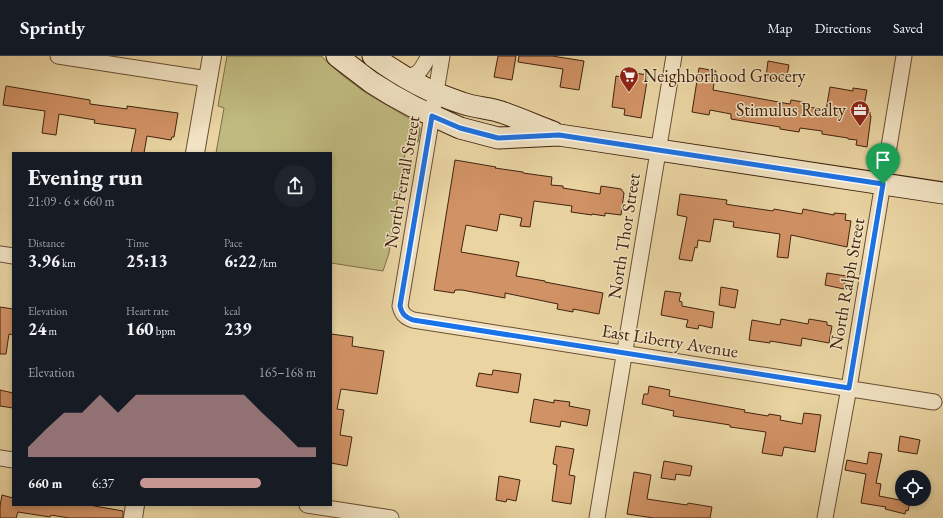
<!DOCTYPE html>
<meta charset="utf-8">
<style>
body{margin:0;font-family:"EB Garamond",serif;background:#20242c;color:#f1f3f6;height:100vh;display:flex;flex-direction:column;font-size:15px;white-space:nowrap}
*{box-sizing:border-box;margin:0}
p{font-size:13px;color:#9ea1a6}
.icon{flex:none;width:22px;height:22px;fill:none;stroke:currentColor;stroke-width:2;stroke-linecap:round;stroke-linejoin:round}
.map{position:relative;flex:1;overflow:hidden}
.drawer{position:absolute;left:12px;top:96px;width:320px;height:354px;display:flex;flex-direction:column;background:#171b24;border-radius:0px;box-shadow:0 2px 6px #0003}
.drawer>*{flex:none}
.fabs{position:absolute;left:895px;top:414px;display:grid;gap:8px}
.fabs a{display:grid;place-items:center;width:36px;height:36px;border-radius:50%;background:#171b24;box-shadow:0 2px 6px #0003;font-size:20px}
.pin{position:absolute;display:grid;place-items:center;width:34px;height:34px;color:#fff;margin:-41px -17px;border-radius:50% 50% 50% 0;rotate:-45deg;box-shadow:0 0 4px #0007}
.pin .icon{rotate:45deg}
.round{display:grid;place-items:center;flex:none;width:42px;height:42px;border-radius:21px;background:#20242c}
.headline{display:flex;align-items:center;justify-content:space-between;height:68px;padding:0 16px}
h1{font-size:22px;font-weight:800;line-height:30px}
.figures{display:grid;grid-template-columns:repeat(3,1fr);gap:6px;height:68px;padding:4px 16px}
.figures div{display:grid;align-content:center}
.figures b{font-size:17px;font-weight:800}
.figures small{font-size:11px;font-weight:400}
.figures p{font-size:11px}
.chart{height:112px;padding:8px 16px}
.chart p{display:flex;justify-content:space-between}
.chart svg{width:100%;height:72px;margin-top:4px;fill:#c59692;opacity:.7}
ul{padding:0 16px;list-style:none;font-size:13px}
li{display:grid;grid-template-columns:64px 48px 1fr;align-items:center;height:30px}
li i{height:10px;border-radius:5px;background:#c59692}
header{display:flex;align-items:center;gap:24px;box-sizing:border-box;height:56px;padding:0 20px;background:#171b24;border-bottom:1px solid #363941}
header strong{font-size:19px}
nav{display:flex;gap:22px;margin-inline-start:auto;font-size:14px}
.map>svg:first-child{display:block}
</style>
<header>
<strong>Sprintly</strong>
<nav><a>Map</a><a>Directions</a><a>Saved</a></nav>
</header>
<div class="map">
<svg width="943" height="462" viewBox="0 0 943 462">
<rect width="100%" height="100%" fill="#e9d4a2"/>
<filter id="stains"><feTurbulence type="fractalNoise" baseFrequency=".005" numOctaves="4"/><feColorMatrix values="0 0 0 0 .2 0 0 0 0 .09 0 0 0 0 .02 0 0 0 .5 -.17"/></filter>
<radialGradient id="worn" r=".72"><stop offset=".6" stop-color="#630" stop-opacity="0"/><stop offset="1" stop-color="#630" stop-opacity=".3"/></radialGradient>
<path fill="#bfba7f" stroke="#806e46" d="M227,0h94l21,19 24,18 53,31 1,5 -2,13 -11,-2 -18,113 -6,18 -52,-8v-110h-115l8,-45 -6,-2z"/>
<path fill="#d19265" stroke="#40230e" d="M498,0h18l-4,24 -18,-3z
M519,0h33l32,5 -5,29 -19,-3 3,-18 -45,-7z
M768,5l21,4 -3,16 -20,-4z
M699,12l17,3 -3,19 71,13 6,1 1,-4 12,2 -1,3 1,1 23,4 4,-23 23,4v-3l14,2 -4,21 7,1v3l1,1 -4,31 -11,-2 1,-5 -9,-1v-1l-26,-4v-3l-22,-3 -1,4 -19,-3v-2l-49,-8v-5l-21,-4 -1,5 -17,-3z
M628,16l20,3 -7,43 -17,-3 1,-6 -13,-2 4,-31 11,2z
M6,30l84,14v4l37,5v-3l51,7 -4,24h-2l-1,3 -24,-4 -3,17h-13l5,-24 -42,-6 1,-3 -36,-6 -3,21 -14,-2 3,-22 -42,-6z
M455,104l41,7 -1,1 28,4v1l29,4 -1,8 12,1v2l37,6 1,-8 20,3 3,4 -3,22 -16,-2v3l-13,-2v1l-21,-3 1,-6 -38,-5 -4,26 -10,-1 2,-8 -22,-4 -3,17 -31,-6 -5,27 58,10 -3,14 29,5v1l58,11 -4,21 -26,-5v3l-16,-3 1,-5 -53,-11v5l-43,-8h-7l-1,3 -20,-3z
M680,138l47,6 -1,4 5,1 42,6 1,-2 28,5 1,-5 31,6v-2l12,1 -1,6 6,1 -4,26 -56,-12 -3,23 -11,-1 3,-23 -47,-7 1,-5 -20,-3 -4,23 -12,-2 -1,8 -2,-1 -3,14 -13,-2 8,-42 -10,-2z
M827,217l19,3 -2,13 -19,-4z
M721,231l17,3 -3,18 -16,-3z
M665,235l16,2 -2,8 3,1v4l32,6 -2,16 -13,-3 -1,4 -12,-2 2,-7 -27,-5z
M0,251l13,2v26l-4,-1 -3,20h-6z
M781,263l27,5 1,-5 18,3v3l5,1 -3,17 -27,-5 -1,8 -31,-5v2l-21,-3 3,-20 28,5z
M331,278l22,3 -1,9 32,5 -7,43 -36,-5 -4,20 7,1 -4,25 12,2 -5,29 -16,-3z
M493,314l28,4 -3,19 -42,-7 3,-13 13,2z
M649,330l21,4 -1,6 76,14 -1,2 24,4 1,-2 12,2 -1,4 22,4 2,-11 17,2 -6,37 -31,-5 -2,9 -20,-3 4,-21 -36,-5v-2l-57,-9 1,-5 -32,-7 2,-10h4z
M0,334l13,3v15l-13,-2z
M534,343l20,4v-3l16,2 -1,4 21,4 -3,16 -26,-5 -1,6 -30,-5z
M900,380l20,4 -3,14 -19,-3z
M556,390l18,3 -5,26 6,1 -4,28 -19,-3 5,-36 -4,-1z
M869,396l13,2 -6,29 5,1 -2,12 31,6 -2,9 -2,-1 -1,4 -20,-5 1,-2 -25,-4 5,-29 -21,-4 2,-10 20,4z
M664,405l28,5 -2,10 -14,-2 -1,6 -14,-2z
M634,416l17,3 -4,24 40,6 1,-2 24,4 -2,11h-56l-27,-4z
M499,420l21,4 -4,21 -9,-2 -1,3 -10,-2z
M2,439l11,3v7h76l34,6v7h-54l-18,-3 -1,2 -32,-5 -2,6h-16v-12z"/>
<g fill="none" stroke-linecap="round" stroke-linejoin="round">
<defs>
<path id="minor" d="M58,0l150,23
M442,0l-42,250c2,8 5,11 13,14l521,82
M403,20c17,1 18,-7 26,-20
M0,198l13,2
M0,402l13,2
M307,449l84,13
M597,462l77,-462
M825,462l24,-130 55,-332"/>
<path id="tertiary" d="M195,97l17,-97
M133,462l2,-13"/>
<path id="secondary" d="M337,0l34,26 21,13 22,12 46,21 38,10 61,-3 384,58
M373,0c27,20 58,37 89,47 14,5 29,5 42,10 17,6 33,13 49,19"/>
</defs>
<use href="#minor" stroke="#6a4f33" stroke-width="17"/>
<use href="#tertiary" stroke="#6a4f33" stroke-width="20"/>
<use href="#secondary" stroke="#40230e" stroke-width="23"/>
<use href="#minor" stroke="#f1e3c3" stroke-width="15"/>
<use href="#tertiary" stroke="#f1e3c3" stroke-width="18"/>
<use href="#secondary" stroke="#f1e3c3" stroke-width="21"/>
</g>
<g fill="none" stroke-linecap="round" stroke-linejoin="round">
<defs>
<path id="route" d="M432,60l28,12 38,10 61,-3 324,49 -34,204 -436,-68c-8,-3 -11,-6 -13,-14z"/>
</defs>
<use href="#route" stroke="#fff" stroke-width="8"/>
<use href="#route" stroke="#1a73e8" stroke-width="5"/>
</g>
<defs>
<symbol id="supermarket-pin" viewBox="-11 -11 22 30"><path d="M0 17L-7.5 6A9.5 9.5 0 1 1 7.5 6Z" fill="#8f2418" stroke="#f1e3c3"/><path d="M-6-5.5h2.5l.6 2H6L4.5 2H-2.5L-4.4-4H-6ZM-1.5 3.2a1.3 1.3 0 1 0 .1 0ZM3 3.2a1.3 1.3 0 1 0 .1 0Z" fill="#fff"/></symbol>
<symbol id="office-pin" viewBox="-11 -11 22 30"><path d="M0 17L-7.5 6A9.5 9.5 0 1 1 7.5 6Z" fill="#8f2418" stroke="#f1e3c3"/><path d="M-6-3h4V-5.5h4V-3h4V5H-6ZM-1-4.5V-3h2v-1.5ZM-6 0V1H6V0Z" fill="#fff"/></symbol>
</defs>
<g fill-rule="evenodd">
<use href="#supermarket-pin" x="618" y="9" width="22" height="30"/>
<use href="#office-pin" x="849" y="43" width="22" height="30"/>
</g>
<g text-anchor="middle" stroke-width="3" stroke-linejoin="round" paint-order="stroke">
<g font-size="18" fill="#40230e" stroke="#f1e3c3" text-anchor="start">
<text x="643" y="26">Neighborhood Grocery</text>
<text x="846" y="60" text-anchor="end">Stimulus Realty</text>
</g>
<g font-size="18" fill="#40230e" stroke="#f1e3c3">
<text transform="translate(402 126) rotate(-80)" y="6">North Ferrall Street</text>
<text transform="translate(624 180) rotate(-81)" y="6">North Thor Street</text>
<text transform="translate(847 228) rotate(-80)" y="6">North Ralph Street</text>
<text transform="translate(670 285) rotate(9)" y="6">East Liberty Avenue</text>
</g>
</g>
<rect width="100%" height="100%" filter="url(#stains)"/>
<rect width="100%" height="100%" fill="url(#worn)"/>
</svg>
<div class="fabs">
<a><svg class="icon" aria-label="locate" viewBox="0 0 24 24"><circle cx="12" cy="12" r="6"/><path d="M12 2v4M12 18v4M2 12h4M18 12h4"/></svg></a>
</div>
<div class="pin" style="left:883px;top:128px;background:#1e9e55"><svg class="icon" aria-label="arrive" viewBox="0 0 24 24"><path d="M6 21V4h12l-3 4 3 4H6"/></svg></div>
<section class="drawer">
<div class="headline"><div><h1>Evening run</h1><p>21:09 · 6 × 660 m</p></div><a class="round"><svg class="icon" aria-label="share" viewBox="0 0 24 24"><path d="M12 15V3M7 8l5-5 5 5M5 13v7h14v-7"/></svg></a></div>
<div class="figures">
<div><p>Distance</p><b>3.96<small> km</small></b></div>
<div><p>Time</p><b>25:13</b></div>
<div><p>Pace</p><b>6:22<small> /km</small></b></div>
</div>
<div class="figures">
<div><p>Elevation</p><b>24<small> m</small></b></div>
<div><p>Heart rate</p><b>160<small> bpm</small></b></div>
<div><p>kcal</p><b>239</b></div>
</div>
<div class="chart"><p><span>Elevation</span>165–168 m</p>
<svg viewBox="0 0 160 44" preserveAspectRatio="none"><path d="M0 44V38L10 27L20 17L30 17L40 6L50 17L60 6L70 6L80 6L90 6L100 6L110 6L120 6L130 17L140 27L150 38L160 38V44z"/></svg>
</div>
<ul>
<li><b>660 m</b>6:37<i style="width:69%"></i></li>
</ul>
</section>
</div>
